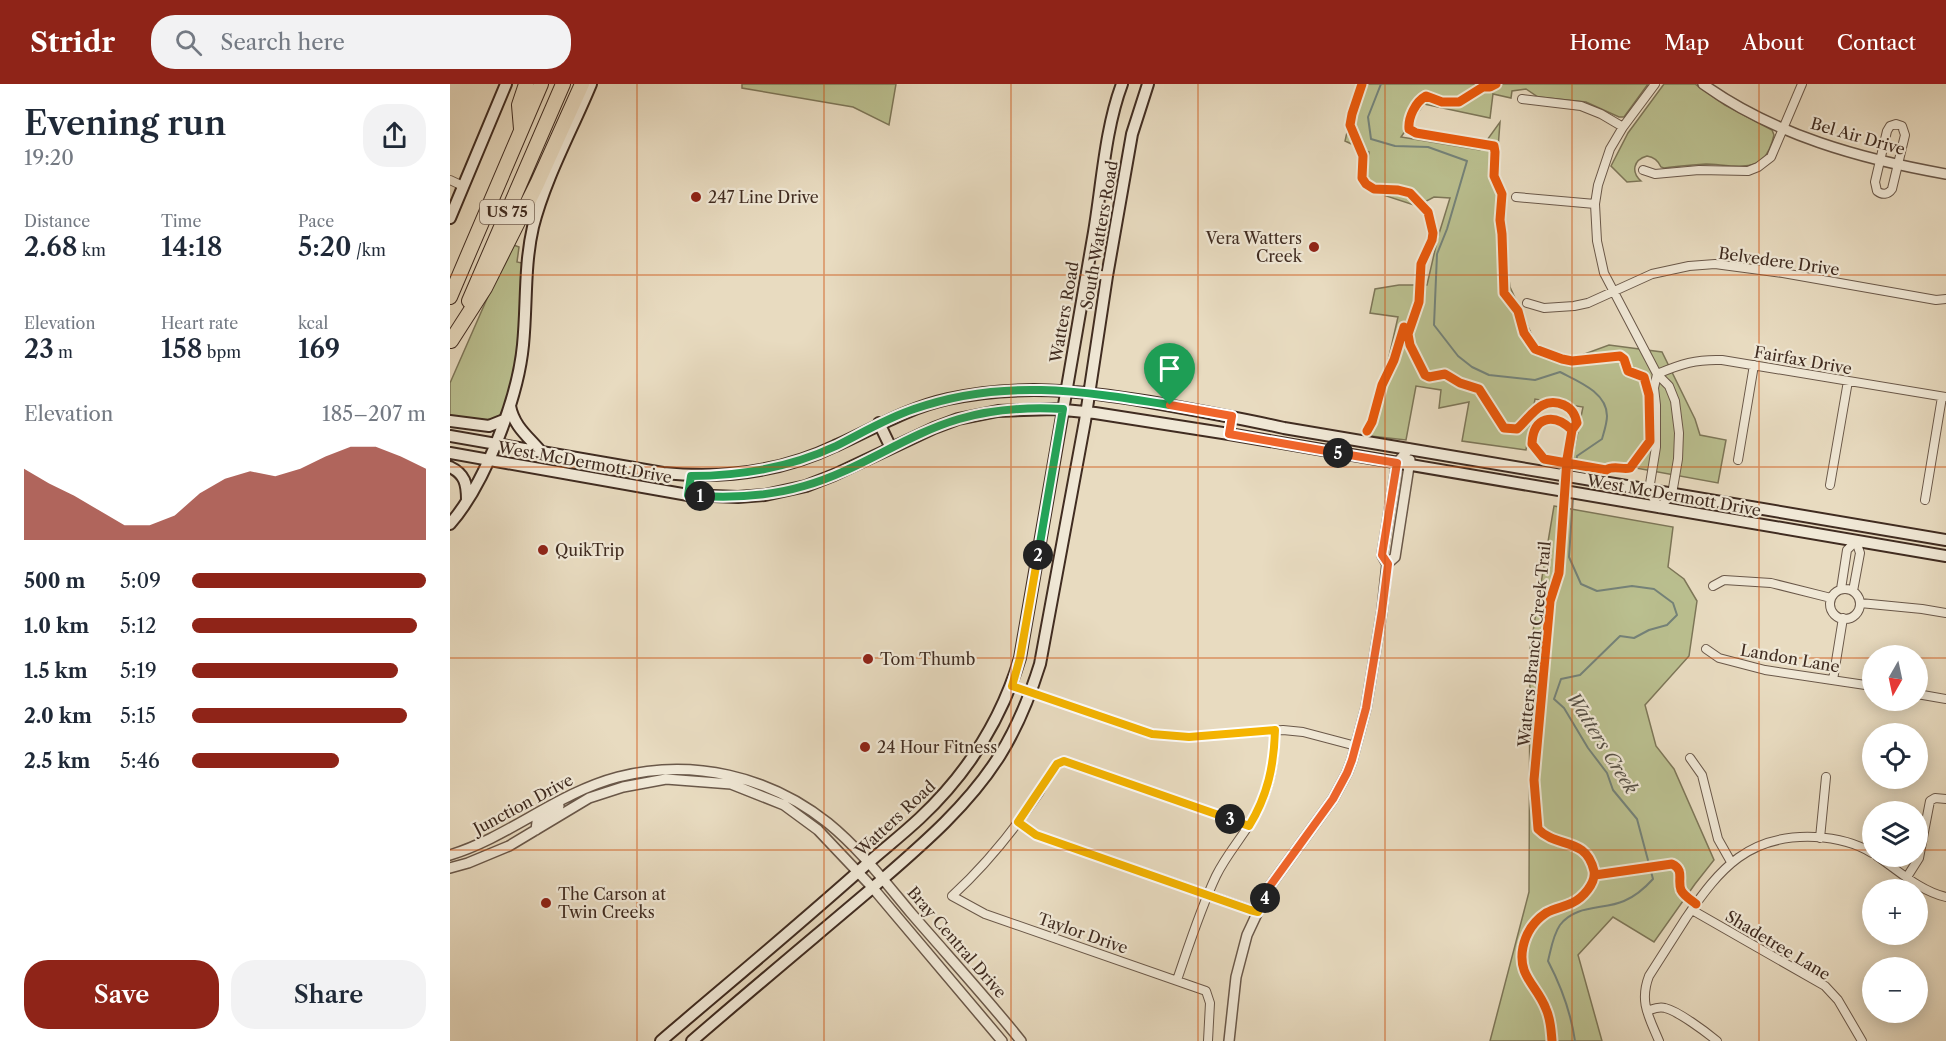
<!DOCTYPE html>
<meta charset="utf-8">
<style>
body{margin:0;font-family:"Libre Caslon Text",serif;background:#f2f2f3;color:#1f2937;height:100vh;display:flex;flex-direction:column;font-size:22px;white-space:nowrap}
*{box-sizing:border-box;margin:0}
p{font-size:20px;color:#747a83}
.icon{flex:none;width:33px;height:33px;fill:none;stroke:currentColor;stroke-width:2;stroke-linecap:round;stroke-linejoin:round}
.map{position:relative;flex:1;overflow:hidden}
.sheet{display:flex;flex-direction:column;background:#fff;width:450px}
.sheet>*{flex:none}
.needle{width:39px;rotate:189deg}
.buttons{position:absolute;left:1412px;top:561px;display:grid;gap:12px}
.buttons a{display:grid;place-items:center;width:66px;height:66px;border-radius:50%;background:#fff;box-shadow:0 3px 15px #0003;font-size:30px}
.pin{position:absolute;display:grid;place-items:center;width:51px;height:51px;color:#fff;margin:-62px -26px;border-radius:50% 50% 50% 0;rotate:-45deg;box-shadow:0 0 6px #0007}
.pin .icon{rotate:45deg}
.km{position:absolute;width:30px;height:30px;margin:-15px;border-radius:50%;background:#222;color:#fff;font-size:16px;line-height:30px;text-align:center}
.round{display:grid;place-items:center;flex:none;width:63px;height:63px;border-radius:24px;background:#f2f2f3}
.summary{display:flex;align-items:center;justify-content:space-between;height:102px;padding:0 24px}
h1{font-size:33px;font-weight:600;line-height:45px}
.metrics{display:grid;grid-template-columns:repeat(3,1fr);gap:9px;height:102px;padding:6px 24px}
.metrics div{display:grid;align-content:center}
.metrics b{font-size:26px;font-weight:600}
.metrics small{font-size:16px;font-weight:400}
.metrics p{font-size:16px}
.chart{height:168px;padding:12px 24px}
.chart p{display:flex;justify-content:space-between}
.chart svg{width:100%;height:108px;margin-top:6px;fill:#8f2418;opacity:.7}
.primary-button{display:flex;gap:12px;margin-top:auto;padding:12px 24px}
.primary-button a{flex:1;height:69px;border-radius:24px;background:#8f2418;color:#fff;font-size:24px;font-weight:600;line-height:69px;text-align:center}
.primary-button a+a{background:#f2f2f3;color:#1f2937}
ul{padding:0 24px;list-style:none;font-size:20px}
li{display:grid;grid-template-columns:96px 72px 1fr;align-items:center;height:45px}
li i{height:15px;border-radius:8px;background:#8f2418}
header{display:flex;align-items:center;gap:36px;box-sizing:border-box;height:84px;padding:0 30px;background:#8f2418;color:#fff}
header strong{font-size:28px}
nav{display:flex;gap:33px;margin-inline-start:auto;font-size:21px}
.search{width:420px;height:54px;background:#f2f2f3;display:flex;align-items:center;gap:15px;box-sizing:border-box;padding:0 21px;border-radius:24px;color:#747a83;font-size:22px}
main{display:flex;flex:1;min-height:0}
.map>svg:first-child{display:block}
</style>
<header>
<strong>Stridr</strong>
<div class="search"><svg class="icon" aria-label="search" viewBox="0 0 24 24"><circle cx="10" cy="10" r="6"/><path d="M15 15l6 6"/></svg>Search here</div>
<nav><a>Home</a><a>Map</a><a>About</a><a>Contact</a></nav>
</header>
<main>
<section class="sheet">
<div class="summary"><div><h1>Evening run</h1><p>19:20</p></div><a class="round"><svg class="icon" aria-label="share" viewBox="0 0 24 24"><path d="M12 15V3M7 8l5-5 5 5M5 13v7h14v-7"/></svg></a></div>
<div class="metrics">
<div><p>Distance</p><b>2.68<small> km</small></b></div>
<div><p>Time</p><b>14:18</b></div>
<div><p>Pace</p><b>5:20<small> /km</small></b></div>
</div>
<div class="metrics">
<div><p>Elevation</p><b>23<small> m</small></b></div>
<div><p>Heart rate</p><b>158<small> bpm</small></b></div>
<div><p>kcal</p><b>169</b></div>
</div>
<div class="chart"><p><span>Elevation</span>185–207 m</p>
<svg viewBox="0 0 160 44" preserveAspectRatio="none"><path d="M0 44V15L10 21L20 26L30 32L40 38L50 38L60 34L70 25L80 19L90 16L100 18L110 15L120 10L130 6L140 6L150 10L160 15V44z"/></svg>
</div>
<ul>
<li><b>500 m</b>5:09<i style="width:100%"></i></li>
<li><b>1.0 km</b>5:12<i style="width:96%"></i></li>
<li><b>1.5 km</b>5:19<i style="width:88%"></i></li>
<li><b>2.0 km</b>5:15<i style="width:92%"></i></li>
<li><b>2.5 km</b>5:46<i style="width:63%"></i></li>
</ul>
<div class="primary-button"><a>Save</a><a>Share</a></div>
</section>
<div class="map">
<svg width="1496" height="957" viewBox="0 0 1496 957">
<rect width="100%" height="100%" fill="#e8dbc0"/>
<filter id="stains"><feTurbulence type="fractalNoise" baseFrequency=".00333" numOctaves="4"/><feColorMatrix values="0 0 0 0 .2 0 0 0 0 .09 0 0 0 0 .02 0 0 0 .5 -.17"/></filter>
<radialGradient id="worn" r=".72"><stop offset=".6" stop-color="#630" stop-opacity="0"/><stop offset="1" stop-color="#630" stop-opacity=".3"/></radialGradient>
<path fill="#babf8f" stroke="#7d7658" stroke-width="1.5" d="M292,0h154l-7,41 -36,-18 -111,-19z
M908,0h290l-24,33h-5l-33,-15 -48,-5 -12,-8 -14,2 -1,7 -18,-4 -3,24 -66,-14 -23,33 79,13 20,-28 -4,53 14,112 26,57 35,15 38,-14 53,7 33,67 5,16 26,5 -8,43 -93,-17 -16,-3 -10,3 -27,-6 11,-53 -48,-8 -9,51 -64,-9 7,-39 -30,6 2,-18 -25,-4 -10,54 -35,-4 27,-119 -28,-4 5,-24 24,-4h28l11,-48 12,-39 -16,-1 -17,9 -43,-14 -7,-17 2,-23 -24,-11z
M1214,0h31l30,21 47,25 2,5c-2,9 -6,19 -12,25 -14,11 -40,4 -56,4 -14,1 -28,2 -42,4l-3,-1c-3,-7 -7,-10 -14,-11 -14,4 -16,16 -6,25l-14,1 -16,-16 17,-33z
M61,160l8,3 -2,15 5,1c-1,34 0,142 -30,160l-42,-6v-34z
M1104,422l119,21 -5,40 16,12 13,22 -8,55 -44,49 11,41 18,23 40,91 -19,24 -41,58 -41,-25 -35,38 24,86h-112l39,-149 1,-243z"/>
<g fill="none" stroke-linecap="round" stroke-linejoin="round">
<path stroke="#748279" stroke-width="2" d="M931,0l-13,33 3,22 24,7 33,1 39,14 -20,68 -10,25 -3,71 24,31 14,11 17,8 46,5 25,-8c17,9 47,20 47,44 0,7 -3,16 -5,23l-25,17 -2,17
M1123,413l-4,60 12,27 16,7 35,-5 22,3 19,14 4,12 -10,10 -18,5 -15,8 -14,-2 -40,39 -19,4 -7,20 10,9 24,40 19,25 6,17 24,29 16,60c-9,10 -17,17 -29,22 -20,9 -48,3 -64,24 -7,10 -9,24 -12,36 13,25 23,52 27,80"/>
<defs>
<path id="minor" d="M1205,0l-32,43 -13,22 -12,36 -3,19 2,37 7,32 53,101 12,12 6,15 4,32 -1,26 -6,35 -13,14 -10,-18 7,-43v-42l-2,-17 3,-14
M1072,15l59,7 20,8 22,13
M1446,40l6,2 3,9 -13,54c-4,6 -10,6 -15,2l-2,-9 12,-51 3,-5z
M1193,86l12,4 44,-4 49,1 10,-4 13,-10 31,-73
M0,96l13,6
M1066,113l79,7
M637,189l20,3
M1077,219l17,5 30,-2 14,-3 64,-29 37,-8 26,-2 68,9 153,27 10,-1
M1207,290c24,-10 39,-15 65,-14l224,37
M1288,376l16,-95
M1380,401l18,-104
M1475,416l17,-103
M1263,502l11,-6 47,3 60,15
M1391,505l6,-39 9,-9 4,12 -7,38
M1380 520a15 15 0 1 1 30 0a15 15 0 1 1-30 0Z
M1410,519l62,6 24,4
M1256,565l13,9 46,12 107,16
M1383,596l10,-62
M562,602l140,48 37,3 94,-7 20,2 53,14
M1467,610l29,5
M1240,674l12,17 16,64 13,23
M568,738l18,13 222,77
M1370,754l6,-61
M1427,772c22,15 43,35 69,41
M1457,793l12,-19 11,-57 5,-3 11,1
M1242,826l133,76 13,14 24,41
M727,896c12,-35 23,-70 39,-104 11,-23 30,-43 42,-66 13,-25 17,-52 17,-80
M1197,927c6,-2 11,-5 18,-3 13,3 41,24 52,33
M758,957l2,-38 -4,-12 -221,-77 -33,-18c33,-30 62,-66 87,-103 6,-10 13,-28 25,-32l185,65
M1209,957c-10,-24 -20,-39 -10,-65 12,-19 25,-39 37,-58 34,-50 63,-84 129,-81 19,1 41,6 57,16"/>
<path id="tertiary" d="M1253,0c71,51 158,75 243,90
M937,480l8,-7 15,-97
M86,746l1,-8 22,-16
M0,771c59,-18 107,-62 168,-78 74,-19 151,-1 210,46 32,26 57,59 83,90 37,43 75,84 110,128
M0,784l18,-5 41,-17 80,-48 34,-11 43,-8 65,5 53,21 34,25 54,57 130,154
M779,957l7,-64 11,-42 23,-49 63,-87 14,-26 5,-13 14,-52 16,-97 5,-47 -5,-9 15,-92 12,-14"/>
<path id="secondary" d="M0,134l56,-134
M60,322c4,21 19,31 32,47
M0,337l39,5 15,-6
M429,339l12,25
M0,352l213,37c59,6 118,-1 172,-27 38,-17 72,-38 113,-47 70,-15 132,-9 202,3 45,8 89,16 134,26l662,112
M0,369l238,42 50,2 27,-2 41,-9 28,-11 100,-47 24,-9 40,-8 56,-2 41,4 134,21 717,122
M0,383c15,7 17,17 17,33
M0,440c35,-40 68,-126 73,-179 4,-40 1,-79 10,-118 12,-48 39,-97 58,-143
M211,957c69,-59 139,-117 207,-178 17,-15 35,-29 52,-45 48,-45 81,-97 100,-160l74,-426c8,-47 11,-103 28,-148
M242,957c59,-51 119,-101 178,-151 46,-40 97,-82 130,-135 18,-29 30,-59 40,-91l45,-243 22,-145 25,-142 16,-50"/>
<path id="motorway" d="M71,45l-2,-24 7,-21
M0,213l91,-213
M19,217l94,-217
M1,257l34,-53 52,-104 45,-100"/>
</defs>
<use href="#minor" stroke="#6a5849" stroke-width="10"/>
<use href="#tertiary" stroke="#6a5849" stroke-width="12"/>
<use href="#secondary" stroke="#402c21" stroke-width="14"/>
<use href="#motorway" stroke="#402c21" stroke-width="16"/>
<use href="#minor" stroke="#f0e8d6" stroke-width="8"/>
<use href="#tertiary" stroke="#f0e8d6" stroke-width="9"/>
<use href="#secondary" stroke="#f0e8d6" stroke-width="10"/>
<use href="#motorway" stroke="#e8dbc0" stroke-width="14"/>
<defs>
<path id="cycleway" d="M912,0l-10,30 -2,11 13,31 -1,22 4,6 8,5 24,1 12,3 18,19 5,21 -1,7 -11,24 -2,38 -11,32 2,11 15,30 4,2 16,-3 15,9 19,6 25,39 13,1c14,-12 24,-34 47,-24 8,4 11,9 13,18l-5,7 -5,29 -8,114 -9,28 -16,179 4,49c19,20 48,7 56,42 2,12 -11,27 -22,32 -8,4 -17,5 -26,10 -12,8 -20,20 -23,34 -6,29 14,38 23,62 5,11 5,21 6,32
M1046,0l-6,3h-7l-24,15h-17l-16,-6c-11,6 -18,22 -17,33l7,4 78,13 1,6 -1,24 8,18 -2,26 2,14 2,59 14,18 6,22 11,16 27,10 10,2 48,-5 4,3 4,12 16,6 5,18 1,46 -20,27c-7,2 -17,-3 -24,2l-62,-11 -12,-15c1,-27 21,-32 40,-14
M917,347l5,-9 10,-37 12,-25 10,-33
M1145,791l77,-11c13,6 5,16 9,26 3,6 10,10 15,14"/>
</defs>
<use href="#cycleway" stroke="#f0e8d6" stroke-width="13"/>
<use href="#cycleway" stroke="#e8590c" stroke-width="9"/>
</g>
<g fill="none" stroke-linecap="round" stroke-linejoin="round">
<defs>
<path id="split-1" d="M250,412l-12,-1 3,-19c49,0 100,-9 145,-30 26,-13 51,-28 78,-37 88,-31 168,-18 256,-4"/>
<path id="split-2" d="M250,412c35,2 70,0 104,-10 54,-15 101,-51 155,-67 34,-10 69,-12 104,-10l-25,146"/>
<path id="split-3" d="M588,471l-18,103 -8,28 140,48 37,3 86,-7c-1,35 -7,65 -26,96l-19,-7"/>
<path id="split-4" d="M780,735l-166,-58 -7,3 -39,58 18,13 214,75 8,2 7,-14"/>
<path id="split-5" d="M815,814l5,-12 63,-87 14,-26 5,-13 14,-52 16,-97 6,-47 -6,-9 15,-92 -59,-10"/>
<path id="split-6" d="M720,321l62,11 -3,18 109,19"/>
</defs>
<use href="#split-1" stroke="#fff" stroke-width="12"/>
<use href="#split-2" stroke="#fff" stroke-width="12"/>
<use href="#split-3" stroke="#fff" stroke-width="12"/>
<use href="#split-4" stroke="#fff" stroke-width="12"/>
<use href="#split-5" stroke="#fff" stroke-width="12"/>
<use href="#split-6" stroke="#fff" stroke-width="12"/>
<use href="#split-1" stroke="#22a559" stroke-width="8"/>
<use href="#split-2" stroke="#22a559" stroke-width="8"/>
<use href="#split-3" stroke="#f5b400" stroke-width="8"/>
<use href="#split-4" stroke="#f5b400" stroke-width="8"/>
<use href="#split-5" stroke="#f0652b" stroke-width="8"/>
<use href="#split-6" stroke="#f0652b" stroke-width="8"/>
</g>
<path fill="none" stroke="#cf520f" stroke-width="1.5" stroke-opacity="0.55" d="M187,0v957M374,0v957M561,0v957M748,0v957M935,0v957M1122,0v957M1309,0v957M0,191h1496M0,383h1496M0,574h1422M1467,574h29M0,766h1422M1467,766h29"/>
<g fill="#8f2418" stroke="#f0e8d6" stroke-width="2">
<circle cx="246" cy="113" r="6"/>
<circle cx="864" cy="163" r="6"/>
<circle cx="93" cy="466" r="6"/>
<circle cx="418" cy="575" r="6"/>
<circle cx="415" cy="663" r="6"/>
<circle cx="96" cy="819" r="6"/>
</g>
<g text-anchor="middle" stroke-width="4.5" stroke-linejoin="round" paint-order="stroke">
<rect fill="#f0e8d6" stroke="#756457" stroke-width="1.5" x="30" y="116" width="54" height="24" rx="4.5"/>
<g font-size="15" font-weight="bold" fill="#402c21">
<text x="57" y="133">US 75</text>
</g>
<g font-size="16" fill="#402c21" stroke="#f0e8d6">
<text transform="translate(1408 52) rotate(16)" y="6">Bel Air Drive</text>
<text transform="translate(649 151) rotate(-80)" y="6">South Watters Road</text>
<text transform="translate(1329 177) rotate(8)" y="6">Belvedere Drive</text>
<text transform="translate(614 228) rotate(-80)" y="6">Watters Road</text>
<text transform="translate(1353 276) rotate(10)" y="6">Fairfax Drive</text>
<text transform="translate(135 378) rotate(10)" y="6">West McDermott Drive</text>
<text transform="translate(1224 411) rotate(10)" y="6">West McDermott Drive</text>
<text transform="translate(1084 560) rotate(-84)" y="6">Watters Branch Creek Trail</text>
<text transform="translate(1340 574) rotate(10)" y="6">Landon Lane</text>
<text transform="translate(73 720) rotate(-28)" y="6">Junction Drive</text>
<text transform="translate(445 734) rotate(-43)" y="6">Watters Road</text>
<text transform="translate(633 849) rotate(19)" y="6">Taylor Drive</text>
<text transform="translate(507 858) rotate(49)" y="6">Bray Central Drive</text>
<text transform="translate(1328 861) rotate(31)" y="6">Shadetree Lane</text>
</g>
<g font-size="16" fill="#402c21" stroke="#f0e8d6" text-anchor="start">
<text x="258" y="119">247 Line Drive</text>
<text x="852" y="160" text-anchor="end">Vera Watters<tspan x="852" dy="18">Creek</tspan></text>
<text x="105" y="472">QuikTrip</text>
<text x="430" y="581">Tom Thumb</text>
<text x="427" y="669">24 Hour Fitness</text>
<text x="108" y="816">The Carson at<tspan x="108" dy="18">Twin Creeks</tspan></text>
</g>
<g font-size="18" font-style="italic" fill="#565046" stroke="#f0e8d6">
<text transform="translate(1152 659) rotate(58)" y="6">Watters Creek</text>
</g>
</g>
<rect width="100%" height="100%" filter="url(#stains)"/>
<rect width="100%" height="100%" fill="url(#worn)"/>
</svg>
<div class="buttons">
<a><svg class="needle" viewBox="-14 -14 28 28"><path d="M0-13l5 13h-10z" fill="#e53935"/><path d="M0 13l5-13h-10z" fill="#747a83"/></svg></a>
<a><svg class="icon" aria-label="locate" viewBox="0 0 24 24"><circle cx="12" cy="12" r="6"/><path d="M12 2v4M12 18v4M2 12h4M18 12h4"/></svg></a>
<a><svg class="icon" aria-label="layers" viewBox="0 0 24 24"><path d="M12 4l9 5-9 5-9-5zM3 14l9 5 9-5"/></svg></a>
<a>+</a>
<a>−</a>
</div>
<div class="pin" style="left:720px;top:321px;background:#1e9e55"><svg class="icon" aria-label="arrive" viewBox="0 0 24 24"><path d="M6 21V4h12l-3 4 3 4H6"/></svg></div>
<b class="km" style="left:250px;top:412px">1</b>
<b class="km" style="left:588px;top:471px">2</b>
<b class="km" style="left:780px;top:735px">3</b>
<b class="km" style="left:815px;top:814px">4</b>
<b class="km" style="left:888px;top:369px">5</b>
</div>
</main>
